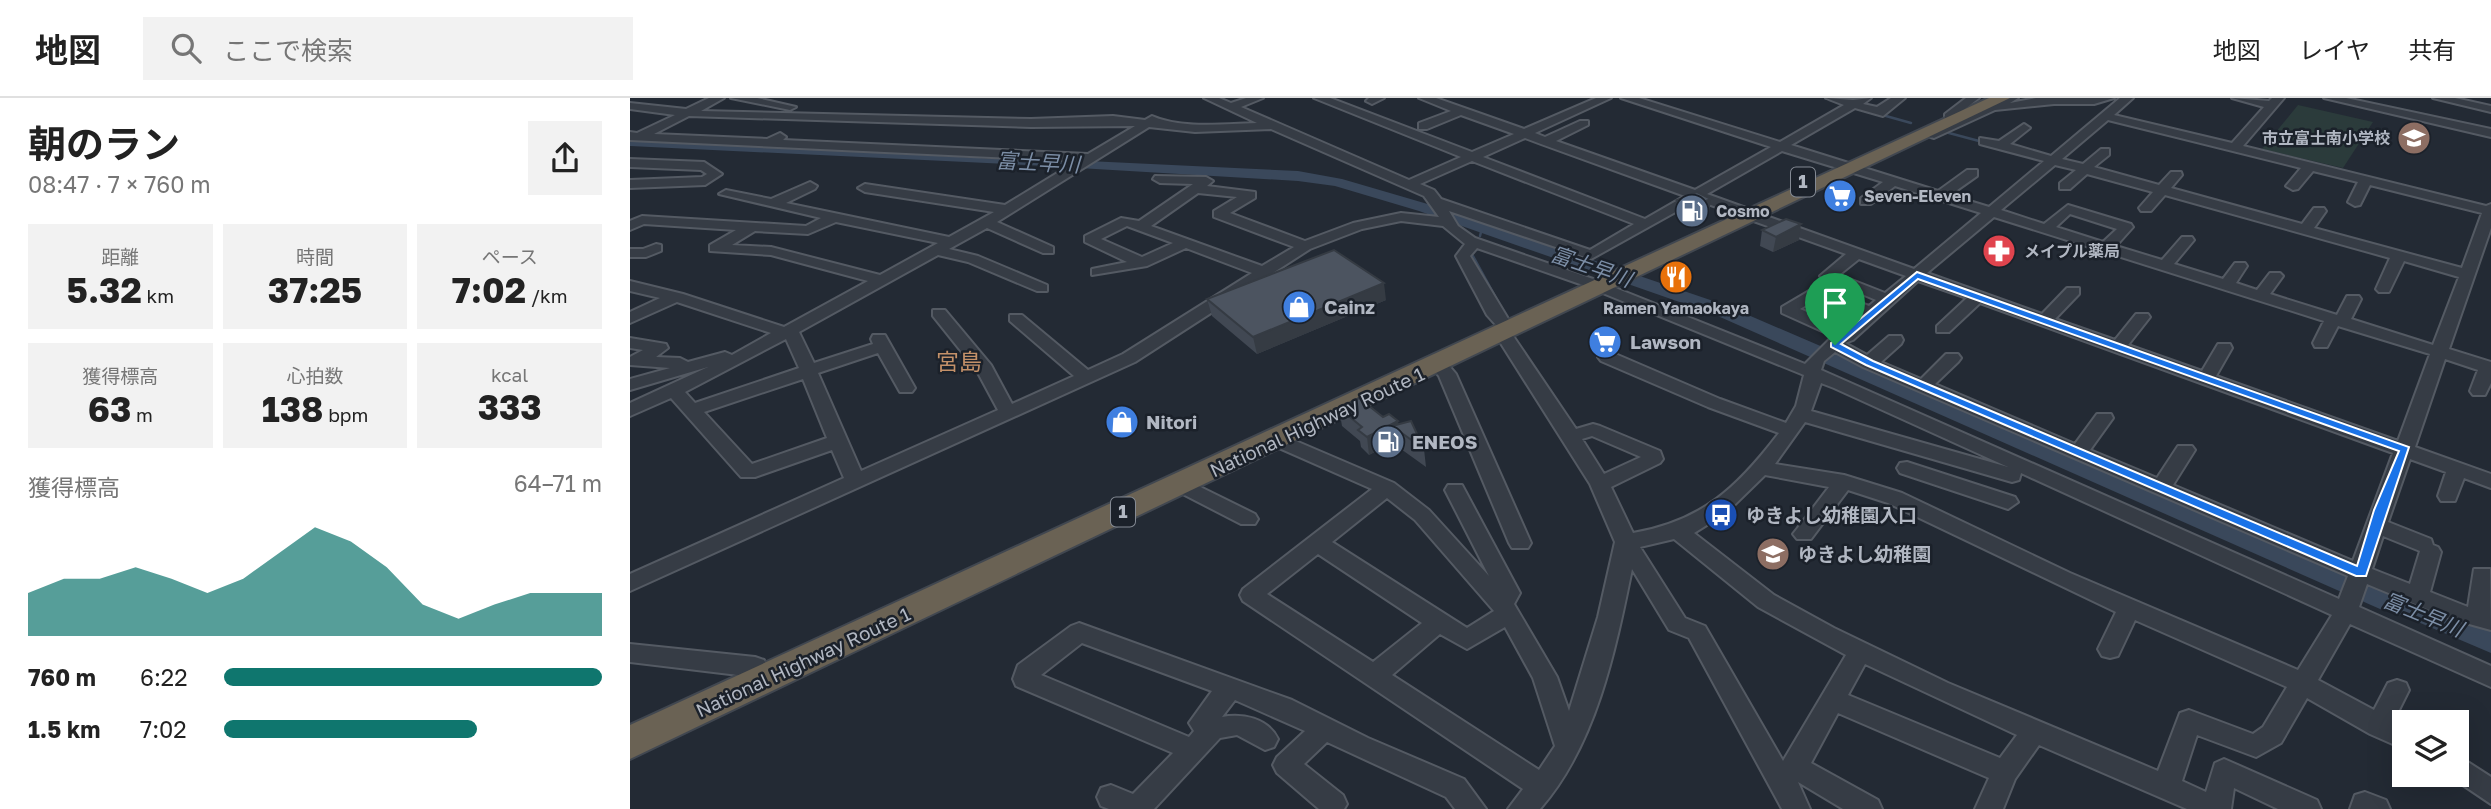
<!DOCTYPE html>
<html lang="ja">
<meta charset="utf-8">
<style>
body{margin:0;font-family:"Golos Text","Noto Sans JP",sans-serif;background:#f2f2f2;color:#222;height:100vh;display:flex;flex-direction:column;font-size:26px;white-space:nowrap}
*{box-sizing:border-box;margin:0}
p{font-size:23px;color:#767676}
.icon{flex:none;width:38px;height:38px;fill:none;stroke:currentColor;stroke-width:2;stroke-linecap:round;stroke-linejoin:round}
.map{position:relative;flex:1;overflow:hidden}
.drawer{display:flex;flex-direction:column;background:#fff;width:630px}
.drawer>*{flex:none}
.tools{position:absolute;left:1762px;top:612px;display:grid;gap:14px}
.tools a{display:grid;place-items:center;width:77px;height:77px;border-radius:0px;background:#fff;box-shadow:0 7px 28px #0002;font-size:35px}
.pin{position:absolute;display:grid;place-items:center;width:60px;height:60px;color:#fff;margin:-72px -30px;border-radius:50% 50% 50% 0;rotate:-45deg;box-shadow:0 0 7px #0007}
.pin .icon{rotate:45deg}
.round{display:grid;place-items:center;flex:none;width:74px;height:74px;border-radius:0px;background:#f2f2f2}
.summary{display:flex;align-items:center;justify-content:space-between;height:119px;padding:0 28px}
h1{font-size:38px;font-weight:700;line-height:52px}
.metrics{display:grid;grid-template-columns:repeat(3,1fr);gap:10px;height:119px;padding:7px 28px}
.metrics div{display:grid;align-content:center;border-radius:0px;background:#f2f2f2;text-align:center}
.metrics b{font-size:35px;font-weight:700}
.metrics small{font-size:19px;font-weight:400}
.metrics p{font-size:19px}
.chart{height:196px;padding:14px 28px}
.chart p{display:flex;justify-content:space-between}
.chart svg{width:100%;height:126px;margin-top:7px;fill:#0f766e;opacity:.7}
ul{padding:0 28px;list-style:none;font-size:23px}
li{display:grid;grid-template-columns:112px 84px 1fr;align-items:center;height:52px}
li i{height:18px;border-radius:9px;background:#0f766e}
header{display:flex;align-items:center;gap:42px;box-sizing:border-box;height:98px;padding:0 35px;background:#fff;border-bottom:2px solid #e0e0e0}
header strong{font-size:33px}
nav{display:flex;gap:38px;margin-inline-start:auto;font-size:24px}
.search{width:490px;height:63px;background:#f2f2f2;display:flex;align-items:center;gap:18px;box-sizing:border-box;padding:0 24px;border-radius:0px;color:#767676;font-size:26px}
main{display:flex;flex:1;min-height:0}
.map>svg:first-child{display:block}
</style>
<header>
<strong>地図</strong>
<div class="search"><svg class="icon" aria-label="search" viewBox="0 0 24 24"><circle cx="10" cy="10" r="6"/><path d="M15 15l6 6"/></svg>ここで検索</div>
<nav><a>地図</a><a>レイヤ</a><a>共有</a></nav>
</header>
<main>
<section class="drawer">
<div class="summary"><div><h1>朝のラン</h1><p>08:47 · 7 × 760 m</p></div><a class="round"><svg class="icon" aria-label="share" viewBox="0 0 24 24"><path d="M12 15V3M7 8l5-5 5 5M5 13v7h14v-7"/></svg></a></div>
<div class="metrics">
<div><p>距離</p><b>5.32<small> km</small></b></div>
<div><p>時間</p><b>37:25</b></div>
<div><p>ペース</p><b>7:02<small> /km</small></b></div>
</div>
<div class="metrics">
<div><p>獲得標高</p><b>63<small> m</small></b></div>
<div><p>心拍数</p><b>138<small> bpm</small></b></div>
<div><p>kcal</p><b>333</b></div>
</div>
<div class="chart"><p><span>獲得標高</span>64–71 m</p>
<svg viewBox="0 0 160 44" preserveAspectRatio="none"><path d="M0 44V29L10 24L20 24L30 20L40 24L50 29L60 24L70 15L80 6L90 11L100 20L110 33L120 38L130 33L140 29L150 29L160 29V44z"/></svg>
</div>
<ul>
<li><b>760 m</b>6:22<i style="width:100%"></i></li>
<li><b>1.5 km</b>7:02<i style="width:67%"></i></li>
</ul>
</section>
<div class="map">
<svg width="1861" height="711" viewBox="0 0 1861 711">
<rect width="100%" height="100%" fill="#232a34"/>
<path fill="#2b3b3b" d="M1668,7l75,17 -30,46 -81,-19z"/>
<path fill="#3a485b" d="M0,42l54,3 414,21 -6,4 -462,-22z"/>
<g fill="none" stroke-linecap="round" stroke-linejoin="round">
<path stroke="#3a485b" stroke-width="2.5" d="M603,14l8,3
M1256,18l25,7
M498,20l19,2
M1319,35l30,8
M850,138l2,-8
M843,158l28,51"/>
<path fill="#3a485b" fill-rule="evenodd" d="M437,62l231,11 44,8 89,26 294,100 670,288 24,7 72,30v23l-87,-37 -24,-7 -669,-296 -292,-102 -84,-25 -37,-5 -236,-14v-6z"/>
<defs>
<path id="minor" d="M79,0h15l-23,13 330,8 82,-3 32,4 7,-4c29,13 71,8 105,7l-53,-25h15l12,5 15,-5h17l-22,9 168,73 52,-23 -147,-59h16l142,54 42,-18 -53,-19 -34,14h-8v-6l32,-12 -32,-13h17l88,31 72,-31h15l-76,35 10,4 35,-16h8v4l-32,16 139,49 76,-43 -150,-49h18l141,44 64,-37 -18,-7 27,2 18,-2 -8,6 14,3 14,-9h14l-22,18 -28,-8 -64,37 147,46 29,-21h10v6l-27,19 39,12 55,-46 -64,-17v-6l19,3 25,-17 6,4 -20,16 41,12 69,-58h13l-19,17 118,28 32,-36 -32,-9 37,3 3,-3h12l-41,48 243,60 5,-2v24l-42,121 42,13v21l-6,12h-12l-3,-4 8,-21 -33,-11 -30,88 76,27v14l-27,-10 -9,23h-14l-3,-5 8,-24 -36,-13 -22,63 43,17 2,6 5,2 3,5 -11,40 38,15 6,-38h16l1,61 -40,-11 -84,-35 -8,23 132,59v21l-141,-63 -32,56 56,30 14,-27 9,-3 9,3 3,7 -15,30 10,6v23l-34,-15 -63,-36 -26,45 -25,14 -59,-22 -15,46 24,11 9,-29 9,-4 93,41 4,9h-43l-44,-21 -3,21h-44l-148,-64 -24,34 -12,30h-28l14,-31 -151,-65 -27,50 67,37 4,9h-39l-45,-27 12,27h-28l-93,-171 -20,-8 -37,-61c-17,83 -36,176 -92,240h-32l15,-20 -280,-188 -3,-6 3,-6 129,-100 -102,-45 -2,-4 2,-4h14l110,47 35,27 60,66 -44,-86 3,-5h14l58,108 -6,11 43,73 12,34 29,-94 17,-75 -25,-58 -95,-150 2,-4h12l67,99 17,-5 7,2 60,25 3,8 -3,4 -49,24 22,46c69,-12 104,-45 146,-100l-71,-26 -107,-46 -3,-4 3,-4h12l107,46 66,24 10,-17 8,-31 -221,-90 -106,-37 -7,8 40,66 -2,3h-12l-9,-10 -31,-59 9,-12 -22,-18 -42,-5 -39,8 -52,20 -175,113 -505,229v-17l214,-96 -12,-28 -77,27h-14l-70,-79 -41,18v-13l78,-36 -78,23v-11l40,-11 -40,-3v-8l13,-7 -13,-2v-10l36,6 2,4 -12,9 24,1 8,4 37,-10 7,3 39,-22 -94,-31 -47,21v-11l30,-14 -30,-7v-10l53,13 101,33 84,-46 -97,-26 -61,-4v-6l26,-15 -92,-6 -14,6v-9l12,-5 164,10 15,-8 -102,-24 7,-4 45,9 39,-17 7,4 -2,3 -29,14 163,34 45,-25 -129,-20 -7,-4 7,-4 140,21 72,-44 -447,-21v-8l7,1 38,-18 -45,-6v-6l56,6zM59,18l342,11 104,-1 -47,28 -305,-14 3,-3 -6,-4 -13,6 -113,-5zM1478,22l193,48 -15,18 7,4 5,-1 15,-18 45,11 -10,20 7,4 5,-1 10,-20 112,28 -20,55 -148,-40 12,-17 -2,-3h-10l-12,16 -131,-36 11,-13 -1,-3h-10l-12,13 -65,-18 15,-12v-6h-8l-18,15 -21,-5zM519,29l46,5 76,-3 153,67 15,21 -38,-4 -48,10 -48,18 -75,-28 25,-15v-6l-48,-6 6,-5 -7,-4 -51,-1 -2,3 7,4 33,1 -54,37 -18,-3 -36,18v6l42,20 -35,7v6l55,-9 39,-18 66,25 -129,81 -35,16 -66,-55h-12v6l64,55 -62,28 -21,-39 -46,-55h-12v6l44,55 21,39 -137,61 -43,-98 60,-20 22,39h12l3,-4 -30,-53h-12l-2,4 2,5 -59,19 -15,-31 139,-77 30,7 69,29h10v-6l-69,-29 -29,-7 38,-21 56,25h10v-6l-56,-25zM895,40l16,6 144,52 -40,23 -162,-62zM1152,53l101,31 -22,16v6h10l24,-18 86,27 -67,56 -156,-56h-10v6l98,35 -26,22 56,24 -7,6 -53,-19 -34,20v6l51,23 -28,28 -212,-85 -118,-41 -17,-12 -9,-15 142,48 106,-59 39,14h10v-6l-39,-14zM842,63l162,63 -44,26 -149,-51 -7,-9 -14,-6zM1425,67l21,5 -16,13v6h10l17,-15 66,18 -14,16 2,3h10l14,-16 225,63 -14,31 3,3h10l15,-31 55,16 -26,68 -82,-26 10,-20 -2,-3h-12l-10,19 -67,-21 13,-18 -3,-3h-10l-13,17 -21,-7 11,-17 -2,-3h-10l-12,16 -49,-15 20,-24 -2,-3h-10l-20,23 -46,-14 17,-19 -2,-3 -63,-19 -24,19 -43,-14zM568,95l39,4 -23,14v6l80,30 -32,19 -111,-40zM1440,116l47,15 -14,13 -47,-15zM1364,119l330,104 -11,22 2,4h12l11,-21 92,28 -32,87 -182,-65 16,-28 -2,-4h-12l-16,27 -74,-26 22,-28 -2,-3h-12l-21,26 -60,-21 24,-25v-6h-12l-25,26 -115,-41zM206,124l102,21 -58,32 -109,-28 -39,-2 23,-14 53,3zM497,128l46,17 -31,14 -41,-18zM1229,161l47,17 -21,17 -46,-18zM1288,183l49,17 -30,28v6h12l31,-29 413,150 -40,108 -180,-76 22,-35 -3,-4h-14l-21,32 -67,-28 23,-32 -2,-4h-14l-22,30 -140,-60 23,-22 3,-4 -3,-4h-12l-25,25 -40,-17 20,-18 2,-4 -2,-4h-12l-22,19 -22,-12 8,-3zM1188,200l42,15 -17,15 -43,-19zM156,241l13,29 -104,35 -10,-11zM1205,254l28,15 485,209 -9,23 -518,-229 3,-9zM173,281l24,59 -75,26 -48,-52zM1191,285l13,5 174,79 -197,-56zM1175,324l207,60 7,-2 2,-7 311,142 -34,55 -228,-97 -168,-80 -58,-18 -69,-11zM962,338l49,21 -37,17 -22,-35zM1135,377l64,12 -32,42 -4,5 4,5h14l37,-49 40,13 228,109 -18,37 4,7 8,2 8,-2 17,-36 152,67 -24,40 -10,7 -64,-24 -9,3 -22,58 -210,-88 -114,-55 -60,-33 -80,-62 32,-20zM757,400l28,22 79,91 -27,17 -135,-86zM1753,438l37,15 -10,33 -38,-15zM1044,441l84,68 88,48 -63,106 -78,-135 -20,-8 -45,-71zM688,456l104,69 -49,39 -106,-68zM875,529l28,51 22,68 -16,24 -147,-95 48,-41 27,15zM1235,566l152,71 -17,23 -152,-63z
M101,0h26l39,9 -6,3z
M739,0h15l-12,6 -6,-3z
M1336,0h13l-26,20h-8v-4z
M1373,0h15l-8,5 26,-5h78l-20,6h-40l-59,6 -61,28 -10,-3z
M1694,0h22l145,31v8z
M1803,0h22l36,8v6z
M0,61l74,3 18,12 -17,11 -75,3v-8l72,-3 5,-3 -6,-4 -71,-3z
M26,146l5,1v6l-15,6h-16v-8h13z
M809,262l6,1 11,13 75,169 -3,5h-16l-3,-5 -70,-167 -9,-11z
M1277,364l108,35 3,5 -10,7 -108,-36 -3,-5 3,-5z
M552,380l73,36 3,5 -3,5h-14l-66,-34 -3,-5z
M449,525l213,77 76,38 96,41 22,30h-31l-9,-12 -119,-55 -23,22 39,31 4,9 -3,5h-25l-42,-36 -4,-8 4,-8 28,-26 -70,-31 -13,17c20,-4 46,1 56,22l-4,8 -9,3 -28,-15 -17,3 -66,71h-45l-8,-3 -4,-9 4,-9 10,-3 22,9 40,-41 -157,-67 -3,-7 5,-14 53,-39zM452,545l130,48 -23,32 5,8 -5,6 -148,-62z
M0,546l125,13 9,3 3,7 -3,7 -9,3 -125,-15z
M1827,657l34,22v27l-43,-29h9z
M1735,694l21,8 4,9h-40l5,-14z"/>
<path id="highway" d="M1359,0h21l-1380,661v-34z"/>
</defs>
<use href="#minor" stroke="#545a63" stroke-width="4"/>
<use href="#highway" stroke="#414750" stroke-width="4"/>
<use href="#minor" fill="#363c45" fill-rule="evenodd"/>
<use href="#highway" fill="#6a6254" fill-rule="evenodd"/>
</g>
<path fill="#414853" d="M1047,102l32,14 -19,8 -14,-7z
M1132,132l37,10 -26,12 -13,-6z
M577,201l179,1 -129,54 -45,-38z
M709,310l60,16 25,25 2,18 -32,-23v-2l-25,13 -8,-8 -1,-6 -18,-15z"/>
<path fill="#353b43" d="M1081,101l-2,15 -19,8 1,-15z
M1171,126l-2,16 -26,12 3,-15z
M754,185l2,17 -129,54 -4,-17z
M768,323l2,10 -8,-5 2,16 -25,13 -2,-18z"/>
<path fill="#4c5460" stroke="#353b43" stroke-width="2" d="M1067,94l14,7 -20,8 -14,-7z
M1156,121l15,5 -25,13 -14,-7z
M704,152l50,33 -131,54 -46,-38z
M729,300l24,19 6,-3 9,7 -31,16 -9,-7 4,-3 -23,-19z
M781,323l13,28 -32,-23z"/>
<path fill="#1a73e8" stroke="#fff" stroke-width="2" fill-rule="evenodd" d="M1287,174l492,175 -43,129h-10l-490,-211 -35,-18v-4zM1288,181l481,172 -25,59 -17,56 -484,-205 -32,-17z"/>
<defs>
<symbol id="school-disc" viewBox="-11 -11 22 22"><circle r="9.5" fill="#8d6e63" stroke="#1b212a"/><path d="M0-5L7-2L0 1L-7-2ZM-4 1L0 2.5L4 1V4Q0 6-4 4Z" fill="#fff"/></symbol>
<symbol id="supermarket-disc" viewBox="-11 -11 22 22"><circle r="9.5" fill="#3f7fe0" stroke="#1b212a"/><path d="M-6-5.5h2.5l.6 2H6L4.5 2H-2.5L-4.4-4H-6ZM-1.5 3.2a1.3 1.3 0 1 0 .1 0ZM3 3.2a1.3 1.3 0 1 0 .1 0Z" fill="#fff"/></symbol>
<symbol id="fuel-disc" viewBox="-11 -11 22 22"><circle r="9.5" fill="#5c6f8a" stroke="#1b212a"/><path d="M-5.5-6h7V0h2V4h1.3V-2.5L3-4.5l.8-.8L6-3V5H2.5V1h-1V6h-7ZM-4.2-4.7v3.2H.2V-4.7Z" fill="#fff"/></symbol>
<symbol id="pharmacy-disc" viewBox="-11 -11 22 22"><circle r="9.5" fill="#e0444e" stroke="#1b212a"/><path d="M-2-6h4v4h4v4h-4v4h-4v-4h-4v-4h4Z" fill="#fff"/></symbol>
<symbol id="restaurant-disc" viewBox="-11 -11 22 22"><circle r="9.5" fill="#e8710a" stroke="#1b212a"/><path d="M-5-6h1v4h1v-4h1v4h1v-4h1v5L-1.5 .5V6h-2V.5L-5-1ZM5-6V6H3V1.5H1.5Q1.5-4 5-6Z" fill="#fff"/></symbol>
<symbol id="shop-disc" viewBox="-11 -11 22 22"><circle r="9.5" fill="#3f7fe0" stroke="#1b212a"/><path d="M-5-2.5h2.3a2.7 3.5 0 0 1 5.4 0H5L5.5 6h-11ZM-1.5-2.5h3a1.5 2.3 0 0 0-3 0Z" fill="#fff"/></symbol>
<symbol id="bus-disc" viewBox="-11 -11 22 22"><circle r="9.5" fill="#1a4fb4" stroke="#1b212a"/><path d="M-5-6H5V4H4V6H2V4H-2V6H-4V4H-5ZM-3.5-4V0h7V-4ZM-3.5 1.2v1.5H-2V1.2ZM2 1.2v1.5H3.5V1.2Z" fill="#fff"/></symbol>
</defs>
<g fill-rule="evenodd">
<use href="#school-disc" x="1765" y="21" width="38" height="38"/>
<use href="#supermarket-disc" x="1191" y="79" width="38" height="38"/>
<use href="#fuel-disc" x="1043" y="94" width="38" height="38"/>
<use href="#pharmacy-disc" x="1350" y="134" width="38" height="38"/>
<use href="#restaurant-disc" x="1027" y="160" width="38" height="38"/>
<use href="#shop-disc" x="650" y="190" width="38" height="38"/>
<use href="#supermarket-disc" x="956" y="225" width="38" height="38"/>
<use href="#shop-disc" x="473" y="305" width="38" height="38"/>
<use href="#fuel-disc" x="739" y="325" width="38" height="38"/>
<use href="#bus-disc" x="1072" y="398" width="38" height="38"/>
<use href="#school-disc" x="1124" y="437" width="38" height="38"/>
</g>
<g text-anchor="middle" stroke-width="5" stroke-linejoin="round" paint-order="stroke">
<g font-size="16" font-weight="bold" fill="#b1b7c2" stroke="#1b212a" text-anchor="start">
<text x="1760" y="46" text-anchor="end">市立富士南小学校</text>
<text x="1234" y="104">Seven-Eleven</text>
<text x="1086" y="119">Cosmo</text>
<text x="1394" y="159">メイプル薬局</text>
<text x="1046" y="216" text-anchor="middle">Ramen Yamaokaya</text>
</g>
<g fill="#1b212a" stroke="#848a94" stroke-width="2">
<rect x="1161" y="69.5" width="24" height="29" rx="5"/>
<rect x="481" y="399.5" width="24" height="29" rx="5"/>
</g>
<g font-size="18" font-weight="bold" fill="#b1b7c2">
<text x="1173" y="90">1</text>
<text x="493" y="420">1</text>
</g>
<g font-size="19" font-weight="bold" fill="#b1b7c2" stroke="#1b212a" text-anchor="start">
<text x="694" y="216">Cainz</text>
<text x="1000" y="251">Lawson</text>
<text x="516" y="331">Nitori</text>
<text x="782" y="351">ENEOS</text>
<text x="1116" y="424">ゆきよし幼稚園入口</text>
<text x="1168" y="463">ゆきよし幼稚園</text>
</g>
<g font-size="19" fill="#b1b7c2" stroke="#1b212a">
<text transform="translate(687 324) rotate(-25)" y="7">National Highway Route 1</text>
<text transform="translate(173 564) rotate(-25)" y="7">National Highway Route 1</text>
</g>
<g font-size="21" font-style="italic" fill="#7c8ea6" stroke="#1b212a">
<text transform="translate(408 65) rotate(3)" y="7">富士早川</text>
<text transform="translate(961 169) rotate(19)" y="7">富士早川</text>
<text transform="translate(1793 517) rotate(22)" y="7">富士早川</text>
</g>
<g font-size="23" fill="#c49169" stroke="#1b212a">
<text x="329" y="272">宮島</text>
</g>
</g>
</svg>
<div class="tools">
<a><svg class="icon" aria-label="layers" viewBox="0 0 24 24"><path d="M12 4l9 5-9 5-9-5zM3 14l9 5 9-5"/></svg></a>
</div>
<div class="pin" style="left:1205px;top:247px;background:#1e9e55"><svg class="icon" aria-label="arrive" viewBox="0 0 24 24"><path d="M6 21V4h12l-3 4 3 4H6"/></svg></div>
</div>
</main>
